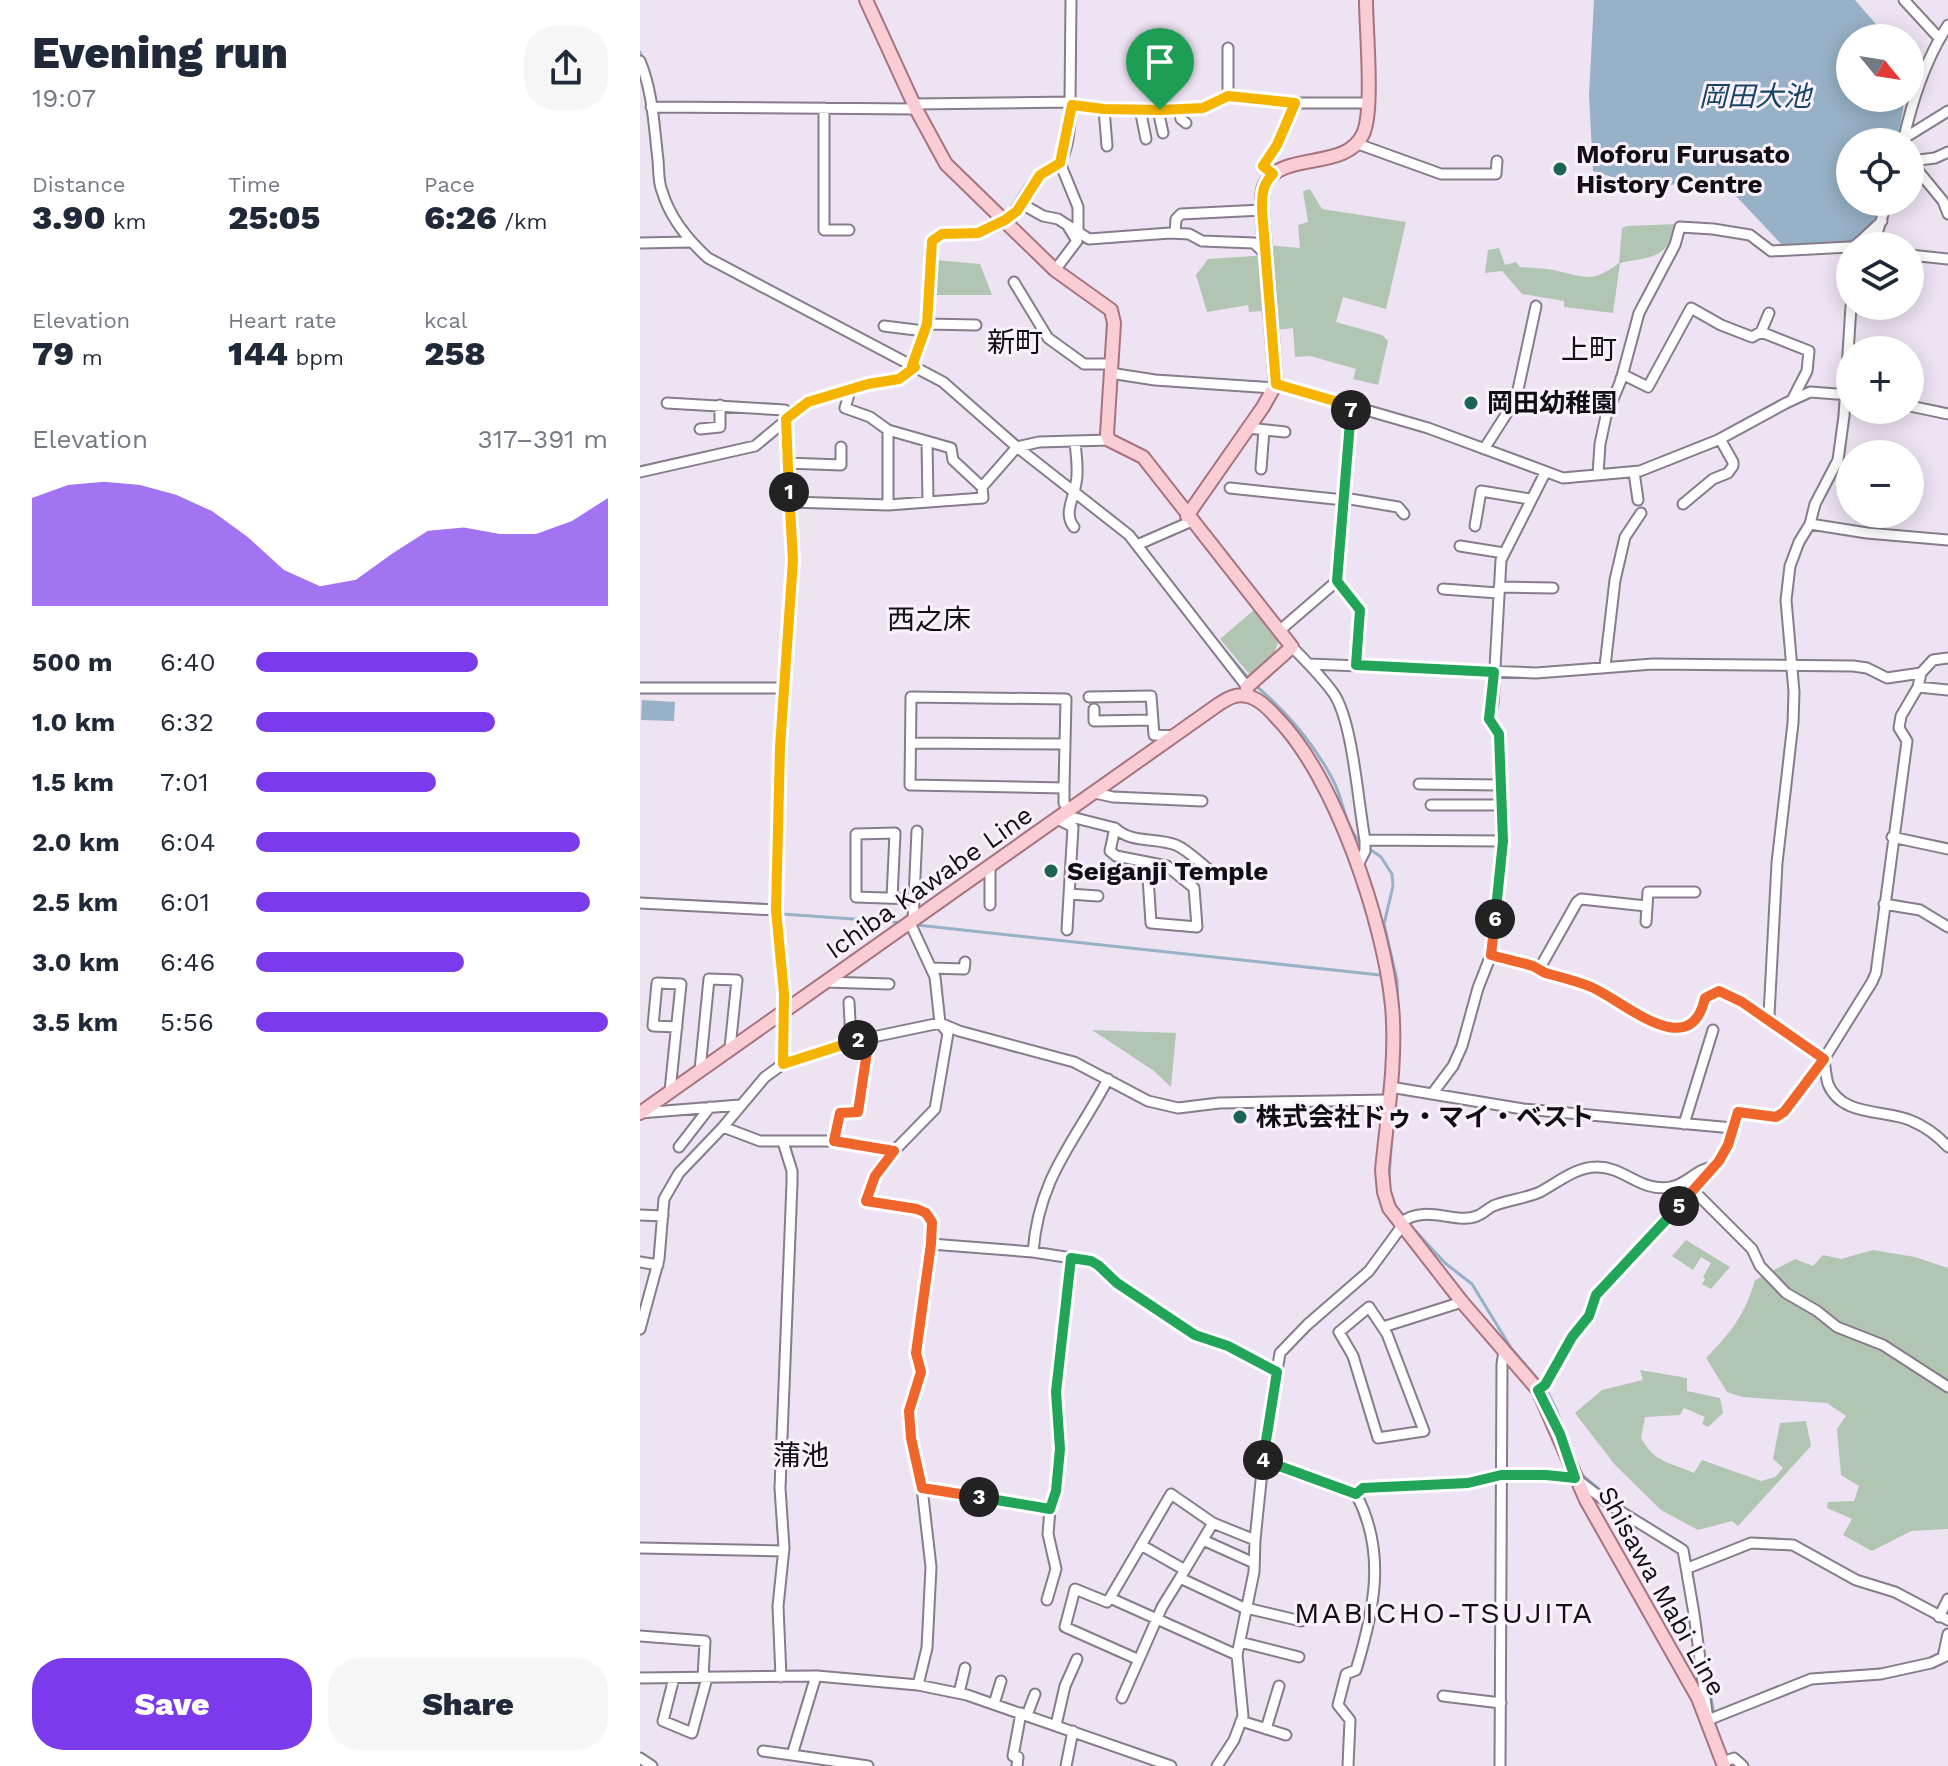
<!DOCTYPE html>
<meta charset="utf-8">
<style>
body{margin:0;font-family:"Work Sans","Noto Sans JP",sans-serif;background:#f6f6f7;color:#1f2937;height:100vh;display:flex;flex-direction:column;font-size:30px;white-space:nowrap}
*{box-sizing:border-box;margin:0}
p{font-size:26px;color:#747a83}
.icon{flex:none;width:44px;height:44px;fill:none;stroke:currentColor;stroke-width:2;stroke-linecap:round;stroke-linejoin:round}
.map{position:relative;flex:1;overflow:hidden}
.sheet{display:flex;flex-direction:column;background:#fff;width:640px}
.sheet>*{flex:none}
.needle{width:52px;rotate:120deg}
.buttons{position:absolute;left:1196px;top:24px;display:grid;gap:16px}
.buttons a{display:grid;place-items:center;width:88px;height:88px;border-radius:50%;background:#fff;box-shadow:0 4px 20px #0003;font-size:40px}
.pin{position:absolute;display:grid;place-items:center;width:68px;height:68px;color:#fff;margin:-82px -34px;border-radius:50% 50% 50% 0;rotate:-45deg;box-shadow:0 0 8px #0007}
.pin .icon{rotate:45deg}
.km{position:absolute;width:40px;height:40px;margin:-20px;border-radius:50%;background:#222;color:#fff;font-size:22px;line-height:40px;text-align:center}
.round{display:grid;place-items:center;flex:none;width:84px;height:84px;border-radius:32px;background:#f6f6f7}
.overview{display:flex;align-items:center;justify-content:space-between;height:136px;padding:0 32px}
h1{font-size:44px;font-weight:800;line-height:60px}
.figures{display:grid;grid-template-columns:repeat(3,1fr);gap:12px;height:136px;padding:8px 32px}
.figures div{display:grid;align-content:center}
.figures b{font-size:34px;font-weight:800}
.figures small{font-size:22px;font-weight:400}
.figures p{font-size:22px}
.chart{height:224px;padding:16px 32px}
.chart p{display:flex;justify-content:space-between}
.chart svg{width:100%;height:144px;margin-top:8px;fill:#7c3aed;opacity:.7}
.primary-button{display:flex;gap:16px;margin-top:auto;padding:16px 32px}
.primary-button a{flex:1;height:92px;border-radius:32px;background:#7c3aed;color:#fff;font-size:32px;font-weight:800;line-height:92px;text-align:center}
.primary-button a+a{background:#f6f6f7;color:#1f2937}
ul{padding:0 32px;list-style:none;font-size:26px}
li{display:grid;grid-template-columns:128px 96px 1fr;align-items:center;height:60px}
li i{height:20px;border-radius:10px;background:#7c3aed}
main{display:flex;flex:1;min-height:0}
.map>svg:first-child{display:block}
</style>
<main>
<section class="sheet">
<div class="overview"><div><h1>Evening run</h1><p>19:07</p></div><a class="round"><svg class="icon" aria-label="share" viewBox="0 0 24 24"><path d="M12 15V3M7 8l5-5 5 5M5 13v7h14v-7"/></svg></a></div>
<div class="figures">
<div><p>Distance</p><b>3.90<small> km</small></b></div>
<div><p>Time</p><b>25:05</b></div>
<div><p>Pace</p><b>6:26<small> /km</small></b></div>
</div>
<div class="figures">
<div><p>Elevation</p><b>79<small> m</small></b></div>
<div><p>Heart rate</p><b>144<small> bpm</small></b></div>
<div><p>kcal</p><b>258</b></div>
</div>
<div class="chart"><p><span>Elevation</span>317–391 m</p>
<svg viewBox="0 0 160 44" preserveAspectRatio="none"><path d="M0 44V11L10 7L20 6L30 7L40 10L50 15L60 23L70 33L80 38L90 36L100 28L110 21L120 20L130 22L140 22L150 18L160 11V44z"/></svg>
</div>
<ul>
<li><b>500 m</b>6:40<i style="width:63%"></i></li>
<li><b>1.0 km</b>6:32<i style="width:68%"></i></li>
<li><b>1.5 km</b>7:01<i style="width:51%"></i></li>
<li><b>2.0 km</b>6:04<i style="width:92%"></i></li>
<li><b>2.5 km</b>6:01<i style="width:95%"></i></li>
<li><b>3.0 km</b>6:46<i style="width:59%"></i></li>
<li><b>3.5 km</b>5:56<i style="width:100%"></i></li>
</ul>
<div class="primary-button"><a>Save</a><a>Share</a></div>
</section>
<div class="map">
<svg width="1308" height="1766" viewBox="0 0 1308 1766">
<rect width="100%" height="100%" fill="#eee3f3"/>
<path fill="#b2c5b3" d="M670,189l12,20 84,13 -20,87 -43,-12 -7,25 46,13 6,6 -10,44 -25,-6 3,-10 -46,-13 -15,1 -2,-29 -17,2 -12,-6 -3,-13 -12,1 -1,-7 -41,7 -11,-37 12,-16 60,-4v-10l32,3 -2,-23 10,-3 -5,-31z
M1036,224c-9,36 -24,32 -56,39l-7,50 -49,-6v-6l-42,-7 -20,-23 -17,2 3,-23 11,-2 6,17 11,-3 4,5c11,1 22,1 33,3 31,6 37,15 66,-7l3,-35 5,-2z
M296,260l44,4 12,31h-57z
M614,610l25,30 -5,14 -24,21 -30,-36z
M452,1030l84,3 -5,54 -17,-16z
M1046,1240l44,27 -19,22 -9,-5 3,-5 -2,-2 8,-14 -10,-6 -8,13 -21,-14z
M1233,1250l42,7 33,11v261l-37,2 -39,20 -29,-16 9,-16 -25,-11 1,-6 26,-1 5,-15 -18,-11 -4,-46 9,-13 -19,-13 -85,-6 -15,-5 -21,-34c24,-24 40,-45 49,-78l40,-21 18,7 10,-11 18,4z
M1000,1370l47,8v13l33,7 3,15 -15,14 -6,-3 3,-7 -21,-9 -4,7 -35,2 -4,21c14,25 28,24 53,35l8,-13 59,21 14,-4 8,-9 -10,-9 7,-36 26,-2 5,25 -73,80 -6,-5 -34,9 -37,-20 -46,-45 -40,-52 27,-23 41,-10z"/>
<path fill="#97b1c6" d="M954,0h261l33,38h-38v60h55l-8,44h-47v60h30l-5,17 -23,24 -70,2 -46,-49 -27,-16 -62,8 -54,-17 -4,-76z
M2,700l33,2 -1,19 -33,-1z"/>
<g fill="none" stroke-linecap="round" stroke-linejoin="round">
<path stroke="#97b1c6" stroke-width="3" d="M0,52l4,9
M282,366l21,11
M575,639l34,40
M615,685c33,28 59,58 79,97 10,20 11,46 28,62
M728,848l13,9 11,17 1,12 -9,38 13,56 1,27
M142,914l114,8
M277,925l463,50
M749,1179l3,-44
M753,1202l9,13
M769,1224l36,39 27,21 39,64 30,35
M906,1389l11,22 16,45
M941,1474l34,29
M1025,1534l17,9 7,11 12,75
M1063,1649l13,79"/>
<defs>
<path id="minor" d="M1264,0l35,38
M588,48v48
M0,61c13,31 14,66 18,99 1,10 0,22 4,31 8,27 25,48 46,67l235,124 74,65 112,88 118,152
M274,104l156,-2
M432,105l32,4 99,-1 25,-12 67,7h73
M11,107l265,2
M184,108v122h25
M464,109l3,37
M500,109l6,30
M539,109l2,10 5,4
M518,110l5,23
M1263,139l45,-28
M1263,142c9,-41 22,-82 45,-117
M718,144l83,30h55l1,-13
M1270,161l33,40 5,13
M1271,161l24,-3 13,-6
M420,163l18,44v24
M633,174l-10,-8 14,-21 18,-42
M382,204l21,12 15,3 31,20 81,-6 19,1 13,7 52,2 11,11
M535,233l1,-14 5,-5 81,-4
M0,243l50,-1
M1215,246l27,-25
M1233,246l14,-44
M1270,255l38,4
M415,270l22,-29 -8,-13
M374,282l34,56 36,26h27
M1211,306l-7,110 -6,44 -23,44 -5,20 -11,18 -9,24 -4,34 8,92 -1,31 -16,140 -8,152 3,8 52,36c1,8 2,18 4,25 14,34 59,25 84,37 14,6 26,15 36,26
M287,324l49,1
M244,326l40,5
M1121,332l8,-19
M272,366l15,-42 5,-83c14,-13 31,-5 48,-9 40,-11 35,-29 57,-53 7,-8 19,-10 24,-19 9,-14 8,-39 11,-55l-2,-3 1,-102
M470,373l45,7 119,8
M981,378l5,-2 22,11 43,-79 30,17 31,12 9,-5 48,19 -2,20 -15,29
M636,384l152,44 135,50 77,-7 78,-31 68,-37 24,-11 40,3
M210,391l-5,17 25,9 18,13 63,18 2,12 29,27
M27,403l118,7 4,7
M1270,406l38,8
M608,428l37,4
M60,429l20,-2v-22
M287,442l1,60
M844,449l32,-50 20,-93
M147,463l54,2v-18
M621,469l3,-39
M0,472l115,-26 53,-44 60,-18 31,-5 16,-12
M994,472l4,28
M958,474l2,-30 6,-28 15,-36 18,-67 36,-68 5,-18 33,2 37,6 21,16 79,-4
M590,488l114,12
M704,498l54,9 6,7
M150,502l98,3 95,-7 -1,-11 35,-40 22,-5 70,-2
M1043,504l30,-25 15,-6 5,-7v-4l-13,-23
M248,505v-75
M1170,524l57,9 81,7
M835,526l6,-35 49,8
M434,527c-11,-13 0,-29 2,-44 3,-13 0,-28 -1,-41
M497,545l55,-24
M820,546l44,7
M697,581l23,29 -4,55
M859,587l54,1
M803,589l55,4
M639,631l58,-50 15,-175
M652,647c15,15 30,30 42,47 19,29 24,109 31,146v11l-8,16
M669,664l227,9 117,-9 200,2 14,2 20,10 34,-5
M965,666l10,-86 10,-43 16,-24
M1278,687l30,3
M0,688h144
M271,697l155,2 -2,89 -154,-3z
M449,697l62,-1 3,39 21,1
M454,709v12l59,-1
M271,743l154,1
M779,784l81,1
M424,788v15l5,8
M455,793l18,4 89,4
M791,805h70
M423,815l52,13 -5,23 6,5 51,10 27,22 3,39 -46,-4 -4,-61
M417,819l16,8 -6,103
M475,828c17,16 40,9 61,17 12,5 25,19 36,27
M1252,837l56,12
M725,840l138,1
M429,894l29,2
M252,898l3,-65 -39,1v63l58,2
M0,903l136,7
M1244,904l36,6 28,17
M350,905v-38
M273,921l4,-90
M1006,922l2,-30h47
M270,923l25,54 5,46 8,10 -13,76 -41,42 -19,25 -9,25 51,8 9,4 6,9 -1,22 -15,109 5,19 -12,39 2,27 11,50 9,79 -4,81 -9,37
M851,955l45,12 5,-1 36,-64 4,-3 65,7
M896,967c17,11 39,13 58,21 32,15 95,76 111,10l14,-7 23,11 30,21
M291,968l33,1 1,-7
M185,982l64,2
M209,1002l2,39
M227,1037l-9,75 -18,1 -6,28 60,10
M143,1064l1,-70 -8,-84 4,-163 13,-187 -7,-141
M60,1070l9,-91 28,1 -7,68
M750,1087l133,22 210,19
M30,1091l11,-107 -24,-1 -4,43 24,1
M792,1094l21,-28 9,-20 16,-58 13,-33 12,-114 -4,-107 -10,-15 4,-16 8,-143 44,-87
M0,1113l100,-8
M1044,1124l29,-94
M83,1127l37,14h74
M39,1147l31,-40
M1053,1190l59,59 8,17 26,27 31,18 20,16 46,18 65,42
M0,1215l23,1
M760,1223c26,-20 55,2 77,-7 6,-2 10,-7 16,-10 14,-6 31,-7 47,-14 17,-9 36,-25 56,-25 28,-1 45,26 75,20 17,-3 26,-19 43,-20
M291,1244l102,8 58,9 26,22 78,52 33,11 49,26
M393,1252c6,-76 42,-110 75,-173
M0,1262l18,3
M729,1307l18,27 37,97 -46,7 -25,-82 -14,-24z
M743,1327l79,-25
M0,1329l19,-70 5,-60 15,-26 44,-46 42,-50 18,-13 66,-22 91,-19 19,8 115,31 74,39 30,7 41,-5 169,-3
M898,1390l7,-5 27,-48 17,-21 7,-21 123,-134 9,-16 10,-33 38,5 8,-5 40,-53 48,-77 4,-9 31,-232 -8,-13 2,-12 17,-29 3,-14 12,-13 15,-2
M623,1462l93,32c31,58 18,117 0,176l-10,4 -8,31 12,15 -2,46
M282,1488l128,21c13,-28 11,-87 6,-117l15,-134
M716,1494l7,-6 105,-5 33,-8h45l29,3 40,30 68,42 11,64 14,106 103,-41 70,-5 50,-11 17,-8
M573,1523l-42,-29 -61,104 127,57
M563,1540l51,23
M501,1545l44,25
M0,1548l143,3
M1048,1568l63,-25 42,2 63,35 39,12 53,28
M540,1578l33,-55 42,17
M470,1598l-3,4 -32,-13 -10,38 72,32
M407,1600l9,-31 -8,-35 2,-25
M1299,1617l9,-18
M0,1636l65,5 -2,37
M600,1642l59,15
M1303,1657l5,-23
M141,1677l-3,-71 6,-58 -4,-60 12,-305v-12l-9,-29
M0,1678l177,-2 101,9 49,10 204,71
M34,1678l-11,43 29,12 15,-55
M319,1693l6,-25
M803,1696l58,7
M482,1698l40,-91 18,-29 62,29 59,14
M354,1704l7,-23
M387,1715l8,-21
M601,1721l45,14
M416,1725l9,-39 12,-27
M626,1729l13,-43
M123,1751l29,4 24,-79
M152,1755l76,11
M0,1758l12,8
M1083,1762l11,-4 9,8
M377,1766l1,-9 -5,-1 8,-43
M426,1766l7,-35
M577,1766l17,-26 9,-24 -6,-61 17,-83 1,-32 10,-98 15,-89 27,-28 62,-54 33,-45
M860,1766l2,-402 2,-13"/>
<path id="major" d="M226,0l50,109 30,55 109,106 56,40 3,13 -7,111 2,6 34,17 149,190 -45,40v9
M547,516l76,-109 13,-23 -14,-174c0,-10 -1,-21 5,-29 19,-29 80,-11 96,-47 11,-23 3,-104 3,-134
M0,1113l579,-409c8,-5 17,-11 28,-8 11,2 22,13 29,21 59,59 108,206 116,289 5,54 -5,111 -10,164l2,22 5,16 73,94 76,88 48,110 112,198 26,68"/>
</defs>
<use href="#minor" stroke="#867c8b" stroke-width="13"/>
<use href="#major" stroke="#a6747f" stroke-width="16"/>
<use href="#minor" stroke="#fff" stroke-width="9"/>
<use href="#major" stroke="#facdd4" stroke-width="12"/>
</g>
<g fill="none" stroke-linecap="round" stroke-linejoin="round">
<defs>
<path id="split-1" d="M149,492l-3,-73 22,-17 60,-18 31,-5 16,-12 -3,-1 15,-42 5,-83 10,-7 36,-1 27,-13 12,-9 23,-36 20,-12 12,-58 32,4 56,1"/>
<path id="split-2" d="M149,492l4,68 -13,187 -4,163 8,84 -1,70 75,-24"/>
<path id="split-3" d="M218,1040l9,-3 1,8 -10,67 -18,1 -6,28 60,10 -19,25 -9,25 51,8 9,4 6,9 -1,22 -15,109 5,19 -12,39 2,27 11,50 57,9"/>
<path id="split-4" d="M339,1497l71,12 6,-18 4,-42 -4,-57 15,-134 20,3 7,4 19,18 78,52 33,11 49,26 -14,88"/>
<path id="split-5" d="M623,1460l93,34 7,-6 105,-5 33,-8h45l29,3 -15,-44 -22,-44 7,-5 27,-48 17,-21 7,-21 83,-89"/>
<path id="split-6" d="M855,919l-4,36c14,4 29,7 42,11 6,3 10,7 16,8 15,4 28,7 42,13 32,13 99,78 114,11l14,-7 23,11 82,57 -40,53 -8,5 -38,-5 -10,33 -9,16 -40,45"/>
<path id="split-7" d="M711,410l-14,171 23,29 -4,55 138,7 -5,47 10,15 4,107 -8,78"/>
<path id="split-8" d="M520,110l43,-2 25,-12 67,7 -18,42 -14,21 10,8c-11,11 -11,21 -11,36l14,174 76,22 -1,4"/>
</defs>
<use href="#split-1" stroke="#fff" stroke-width="16"/>
<use href="#split-2" stroke="#fff" stroke-width="16"/>
<use href="#split-3" stroke="#fff" stroke-width="16"/>
<use href="#split-4" stroke="#fff" stroke-width="16"/>
<use href="#split-5" stroke="#fff" stroke-width="16"/>
<use href="#split-6" stroke="#fff" stroke-width="16"/>
<use href="#split-7" stroke="#fff" stroke-width="16"/>
<use href="#split-8" stroke="#fff" stroke-width="16"/>
<use href="#split-1" stroke="#f5b400" stroke-width="10"/>
<use href="#split-2" stroke="#f5b400" stroke-width="10"/>
<use href="#split-3" stroke="#f0652b" stroke-width="10"/>
<use href="#split-4" stroke="#22a559" stroke-width="10"/>
<use href="#split-5" stroke="#22a559" stroke-width="10"/>
<use href="#split-6" stroke="#f0652b" stroke-width="10"/>
<use href="#split-7" stroke="#22a559" stroke-width="10"/>
<use href="#split-8" stroke="#f5b400" stroke-width="10"/>
</g>
<g fill="#1d6457" stroke="#faf1fe" stroke-width="3">
<circle cx="920" cy="169" r="8"/>
<circle cx="831" cy="403" r="8"/>
<circle cx="411" cy="871" r="8"/>
<circle cx="600" cy="1117" r="8"/>
</g>
<g text-anchor="middle" stroke-width="6" stroke-linejoin="round" paint-order="stroke">
<g font-size="26" font-weight="bold" fill="#120e14" stroke="#faf1fe" text-anchor="start">
<text x="936" y="163">Moforu Furusato<tspan x="936" dy="30">History Centre</tspan></text>
<text x="847" y="412">岡田幼稚園</text>
<text x="427" y="880">Seiganji Temple</text>
<text x="616" y="1126">株式会社ドゥ・マイ・ベスト</text>
</g>
<g font-size="26" fill="#120e14" stroke="#faf1fe">
<text transform="translate(289 882) rotate(-35)" y="9">Ichiba Kawabe Line</text>
<text transform="translate(1022 1591) rotate(61)" y="9">Shisawa Mabi Line</text>
</g>
<g font-size="28" font-style="italic" fill="#174563" stroke="#faf1fe">
<text x="1115" y="106">岡田大池</text>
</g>
<g font-size="28" fill="#120e14" stroke="#faf1fe">
<text x="375" y="352">新町</text>
<text x="949" y="359">上町</text>
<text x="289" y="629">西之床</text>
<text x="161" y="1465">蒲池</text>
</g>
<g font-size="30" letter-spacing="2" fill="#120e14" stroke="#faf1fe">
<text x="804" y="1623">MABICHO-TSUJITA</text>
</g>
</g>
</svg>
<div class="buttons">
<a><svg class="needle" viewBox="-14 -14 28 28"><path d="M0-13l5 13h-10z" fill="#e53935"/><path d="M0 13l5-13h-10z" fill="#747a83"/></svg></a>
<a><svg class="icon" aria-label="locate" viewBox="0 0 24 24"><circle cx="12" cy="12" r="6"/><path d="M12 2v4M12 18v4M2 12h4M18 12h4"/></svg></a>
<a><svg class="icon" aria-label="layers" viewBox="0 0 24 24"><path d="M12 4l9 5-9 5-9-5zM3 14l9 5 9-5"/></svg></a>
<a>+</a>
<a>−</a>
</div>
<div class="pin" style="left:520px;top:110px;background:#1e9e55"><svg class="icon" aria-label="arrive" viewBox="0 0 24 24"><path d="M6 21V4h12l-3 4 3 4H6"/></svg></div>
<b class="km" style="left:149px;top:492px">1</b>
<b class="km" style="left:218px;top:1040px">2</b>
<b class="km" style="left:339px;top:1497px">3</b>
<b class="km" style="left:623px;top:1460px">4</b>
<b class="km" style="left:1039px;top:1206px">5</b>
<b class="km" style="left:855px;top:919px">6</b>
<b class="km" style="left:711px;top:410px">7</b>
</div>
</main>
